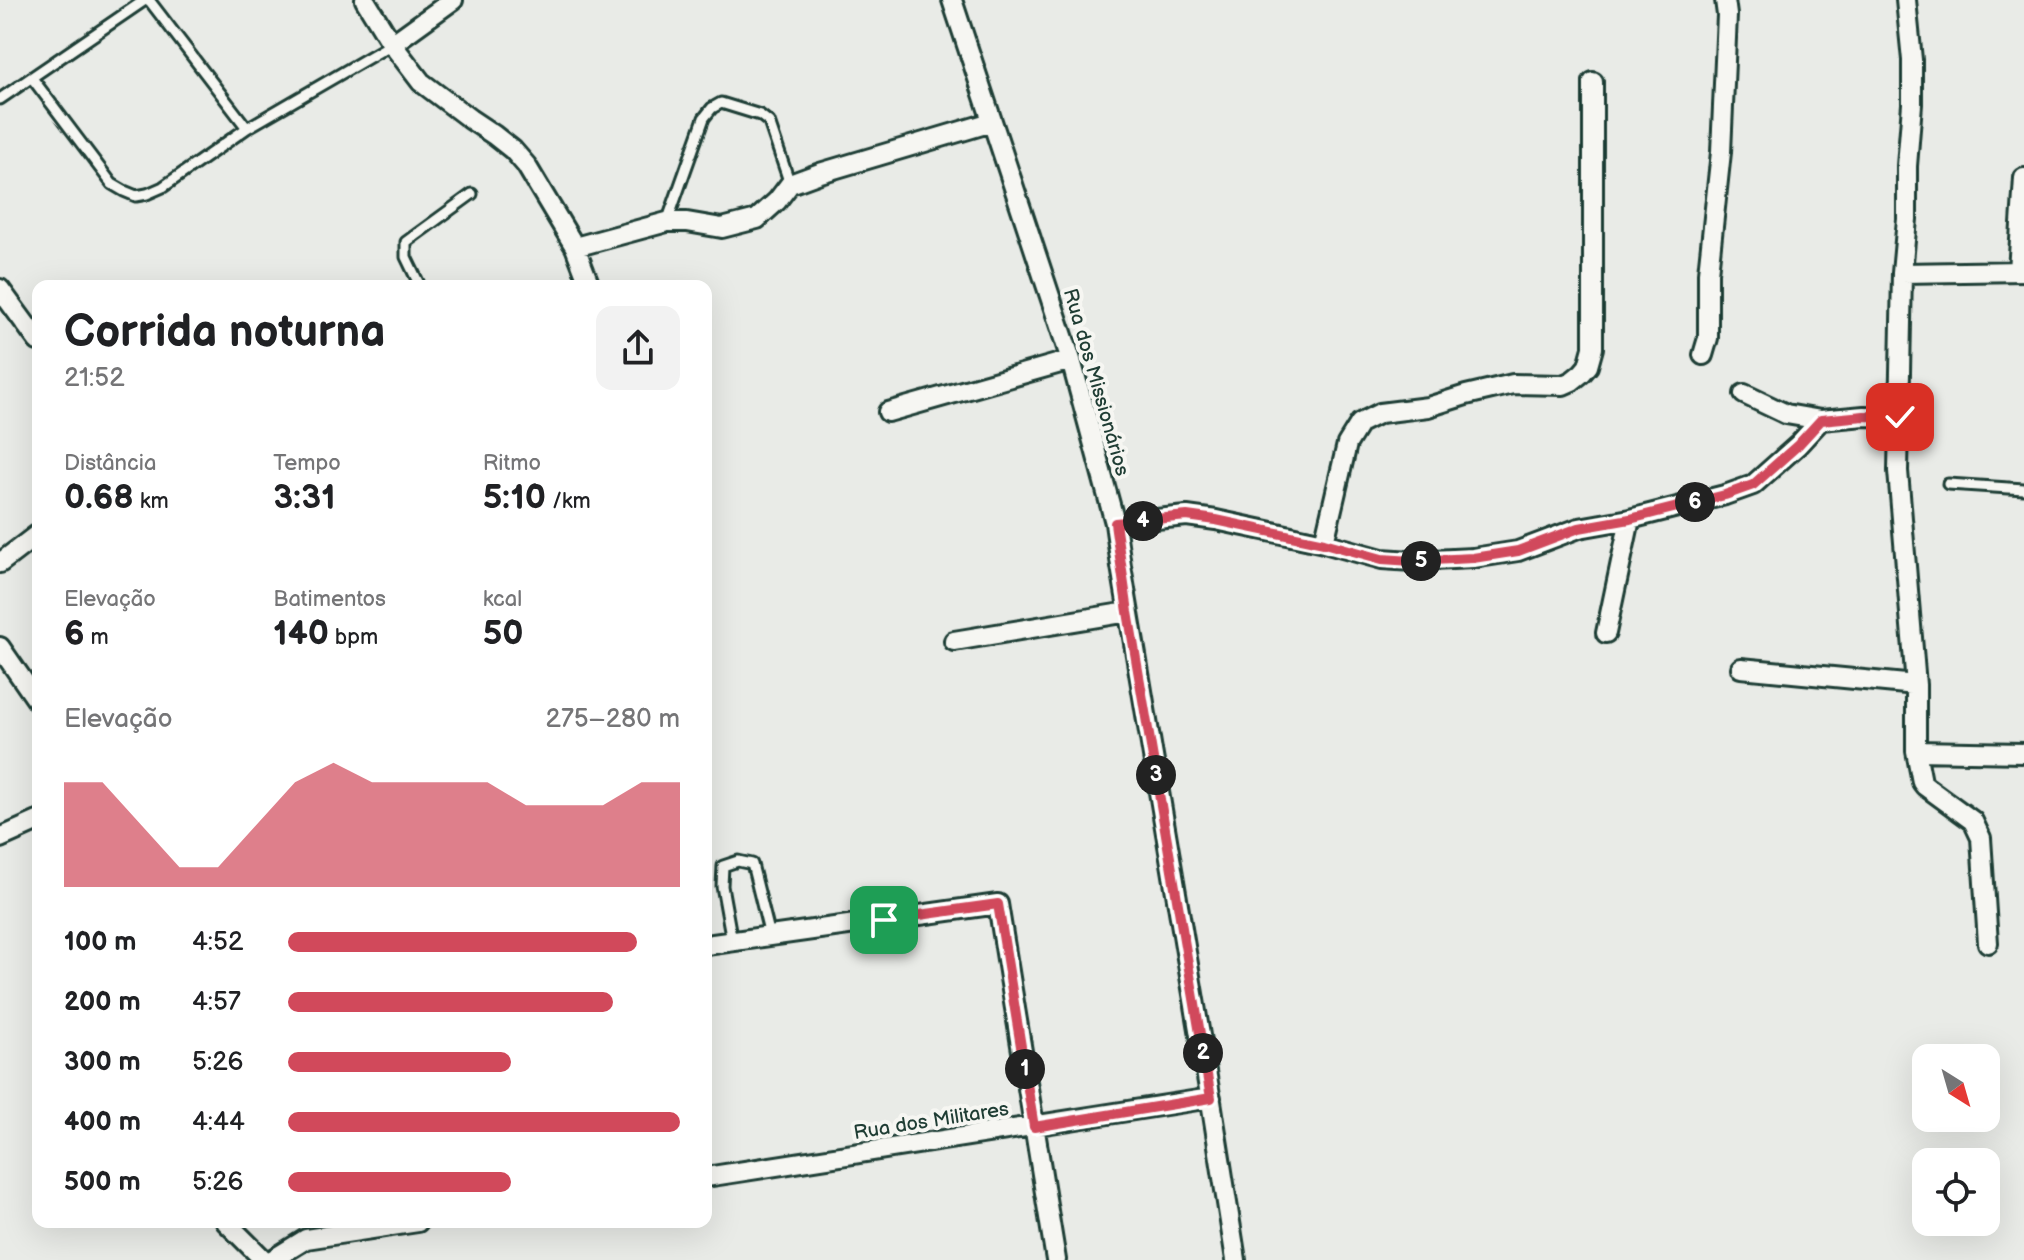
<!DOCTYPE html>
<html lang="pt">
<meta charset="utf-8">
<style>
body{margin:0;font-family:"Balsamiq Sans",sans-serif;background:#f2f2f2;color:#202124;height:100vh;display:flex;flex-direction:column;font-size:30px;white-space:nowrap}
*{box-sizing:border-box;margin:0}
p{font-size:26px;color:#757577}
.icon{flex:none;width:44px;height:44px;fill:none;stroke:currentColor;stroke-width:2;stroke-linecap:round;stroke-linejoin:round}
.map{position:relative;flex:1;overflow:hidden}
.side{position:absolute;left:32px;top:280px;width:680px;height:948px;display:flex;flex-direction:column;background:#fff;border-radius:16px;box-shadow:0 8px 32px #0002}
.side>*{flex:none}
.needle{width:52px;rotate:143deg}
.buttons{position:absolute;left:1912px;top:1044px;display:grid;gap:16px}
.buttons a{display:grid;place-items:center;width:88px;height:88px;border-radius:16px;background:#fff;box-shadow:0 8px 32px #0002;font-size:40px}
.pin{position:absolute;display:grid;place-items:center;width:68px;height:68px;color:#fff;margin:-34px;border-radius:16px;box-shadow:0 4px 12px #0006}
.km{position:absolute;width:40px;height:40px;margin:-20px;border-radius:50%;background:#222;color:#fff;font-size:22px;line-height:40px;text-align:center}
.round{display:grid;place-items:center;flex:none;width:84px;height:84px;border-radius:16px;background:#f2f2f2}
.overview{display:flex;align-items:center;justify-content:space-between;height:136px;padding:0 32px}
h1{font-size:44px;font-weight:800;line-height:60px}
.figures{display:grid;grid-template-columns:repeat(3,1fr);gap:12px;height:136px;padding:8px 32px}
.figures div{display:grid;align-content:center}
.figures b{font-size:34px;font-weight:800}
.figures small{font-size:22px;font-weight:400}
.figures p{font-size:22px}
.chart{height:224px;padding:16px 32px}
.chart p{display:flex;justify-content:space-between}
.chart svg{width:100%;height:144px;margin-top:8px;fill:#d1495b;opacity:.7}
ul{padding:0 32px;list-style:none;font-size:26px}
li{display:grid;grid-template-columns:128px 96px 1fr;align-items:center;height:60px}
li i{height:20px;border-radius:10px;background:#d1495b}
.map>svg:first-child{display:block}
</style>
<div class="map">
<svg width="2024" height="1260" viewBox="0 0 2024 1260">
<rect width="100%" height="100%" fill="#e9ebe7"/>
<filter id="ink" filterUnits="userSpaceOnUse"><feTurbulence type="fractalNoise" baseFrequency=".0125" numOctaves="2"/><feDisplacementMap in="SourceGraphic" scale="16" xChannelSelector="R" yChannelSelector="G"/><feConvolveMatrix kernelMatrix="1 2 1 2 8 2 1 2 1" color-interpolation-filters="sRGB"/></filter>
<g filter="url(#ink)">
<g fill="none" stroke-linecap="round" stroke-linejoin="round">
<defs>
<path id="lane" d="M149,0l98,128
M32,78l80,106 12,7 12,5 11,-2 16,-7 84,-59 145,-84
M0,99l145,-99
M667,222l37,-104 8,-10 9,-5 39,12 9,7 21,62
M420,286l-14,-29v-15l66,-48
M1948,484l76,5
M732,941l-10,-55 1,-20 15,-5 14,3 18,72"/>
<path id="street" d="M365,0l27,44 29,38 49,37 24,16 19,15 13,15 49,82 15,39
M952,0l119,360 44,163 6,43 89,529 26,165
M1906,0l6,60v44l-5,62v53l-5,54 -4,198 18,214v66l108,2
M392,44l61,-44
M575,247l92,-25h20l35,6 35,-9 20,-18 13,-17 30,-11 172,-51
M2018,271l6,-93
M1902,273l122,-2
M0,289l38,52
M1703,355l5,-17v-65l13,-121 6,-137 -2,-15
M1744,394l42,20 35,6
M888,412l183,-52
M1115,523l72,-7 29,4 108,23 58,16 30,2 61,-3 45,-7 61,-23 51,-9 95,-24 28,-10 45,-40 23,-25 43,-4 36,1
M1324,543l23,-99 13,-21 20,-10 48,-6 38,-12 47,-11 50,1 9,-4 10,-8 6,-7 5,-18v-266
M0,563l38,-29
M1606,633l24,-114
M954,641l174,-29
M0,647l38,55
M1741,668l175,17
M1916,751l6,31 3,4 48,35 8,17 7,105
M0,838l38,-17
M706,945l292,-41 58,356
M706,1177l505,-79
M226,1222l38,38
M272,1260l34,-21 112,-17"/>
</defs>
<use href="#lane" stroke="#1f3d34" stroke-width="15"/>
<use href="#street" stroke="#1f3d34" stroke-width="24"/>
<use href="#lane" stroke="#f6f6f2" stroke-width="9"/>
<use href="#street" stroke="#f6f6f2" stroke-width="18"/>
</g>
</g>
<g fill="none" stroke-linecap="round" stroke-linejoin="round" filter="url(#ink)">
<defs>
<path id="route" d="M884,920l114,-16 36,223 177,-29 -83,-486 -13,-89 72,-7 29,4 108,23 58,16 30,2 61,-3 45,-7 61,-23 51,-9 95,-24 28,-10 45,-40 23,-25 43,-4 36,1"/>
</defs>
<use href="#route" stroke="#fff" stroke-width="16"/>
<use href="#route" stroke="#d1495b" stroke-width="10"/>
</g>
<g text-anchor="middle" stroke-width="8" stroke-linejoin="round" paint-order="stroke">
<g font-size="20" fill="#1f3d34" stroke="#f6f6f2">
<text transform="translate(1097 382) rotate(74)" y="7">Rua dos Missionários</text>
<text transform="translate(931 1120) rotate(-9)" y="7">Rua dos Militares</text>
</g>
</g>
</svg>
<div class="buttons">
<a><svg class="needle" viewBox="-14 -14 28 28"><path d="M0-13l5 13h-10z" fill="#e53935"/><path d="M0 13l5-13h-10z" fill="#757577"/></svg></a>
<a><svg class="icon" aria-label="locate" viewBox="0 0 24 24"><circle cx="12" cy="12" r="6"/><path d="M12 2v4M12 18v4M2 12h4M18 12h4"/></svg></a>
</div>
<div class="pin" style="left:884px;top:920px;background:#1e9e55"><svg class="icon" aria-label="arrive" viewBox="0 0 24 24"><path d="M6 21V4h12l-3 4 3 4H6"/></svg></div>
<div class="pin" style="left:1900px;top:417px;background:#d93025"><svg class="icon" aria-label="check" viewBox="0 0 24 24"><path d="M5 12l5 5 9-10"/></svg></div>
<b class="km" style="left:1025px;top:1069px">1</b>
<b class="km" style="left:1203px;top:1053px">2</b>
<b class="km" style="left:1156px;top:775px">3</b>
<b class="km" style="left:1143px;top:521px">4</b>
<b class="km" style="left:1421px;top:561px">5</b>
<b class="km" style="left:1695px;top:502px">6</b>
<section class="side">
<div class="overview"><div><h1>Corrida noturna</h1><p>21:52</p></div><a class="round"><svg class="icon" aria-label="share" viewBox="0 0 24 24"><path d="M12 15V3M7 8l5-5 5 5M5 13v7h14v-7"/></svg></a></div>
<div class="figures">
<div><p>Distância</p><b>0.68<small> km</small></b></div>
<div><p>Tempo</p><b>3:31</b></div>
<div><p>Ritmo</p><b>5:10<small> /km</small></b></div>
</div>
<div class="figures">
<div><p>Elevação</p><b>6<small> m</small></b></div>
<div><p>Batimentos</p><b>140<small> bpm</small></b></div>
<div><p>kcal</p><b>50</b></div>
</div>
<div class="chart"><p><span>Elevação</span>275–280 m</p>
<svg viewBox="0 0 160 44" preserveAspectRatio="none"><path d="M0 44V12L10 12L20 25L30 38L40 38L50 25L60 12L70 6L80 12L90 12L100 12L110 12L120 19L130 19L140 19L150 12L160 12V44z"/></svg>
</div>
<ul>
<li><b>100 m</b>4:52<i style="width:89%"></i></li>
<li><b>200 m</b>4:57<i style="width:83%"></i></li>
<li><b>300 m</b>5:26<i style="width:57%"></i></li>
<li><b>400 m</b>4:44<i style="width:100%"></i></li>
<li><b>500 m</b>5:26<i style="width:57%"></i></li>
</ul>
</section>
</div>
